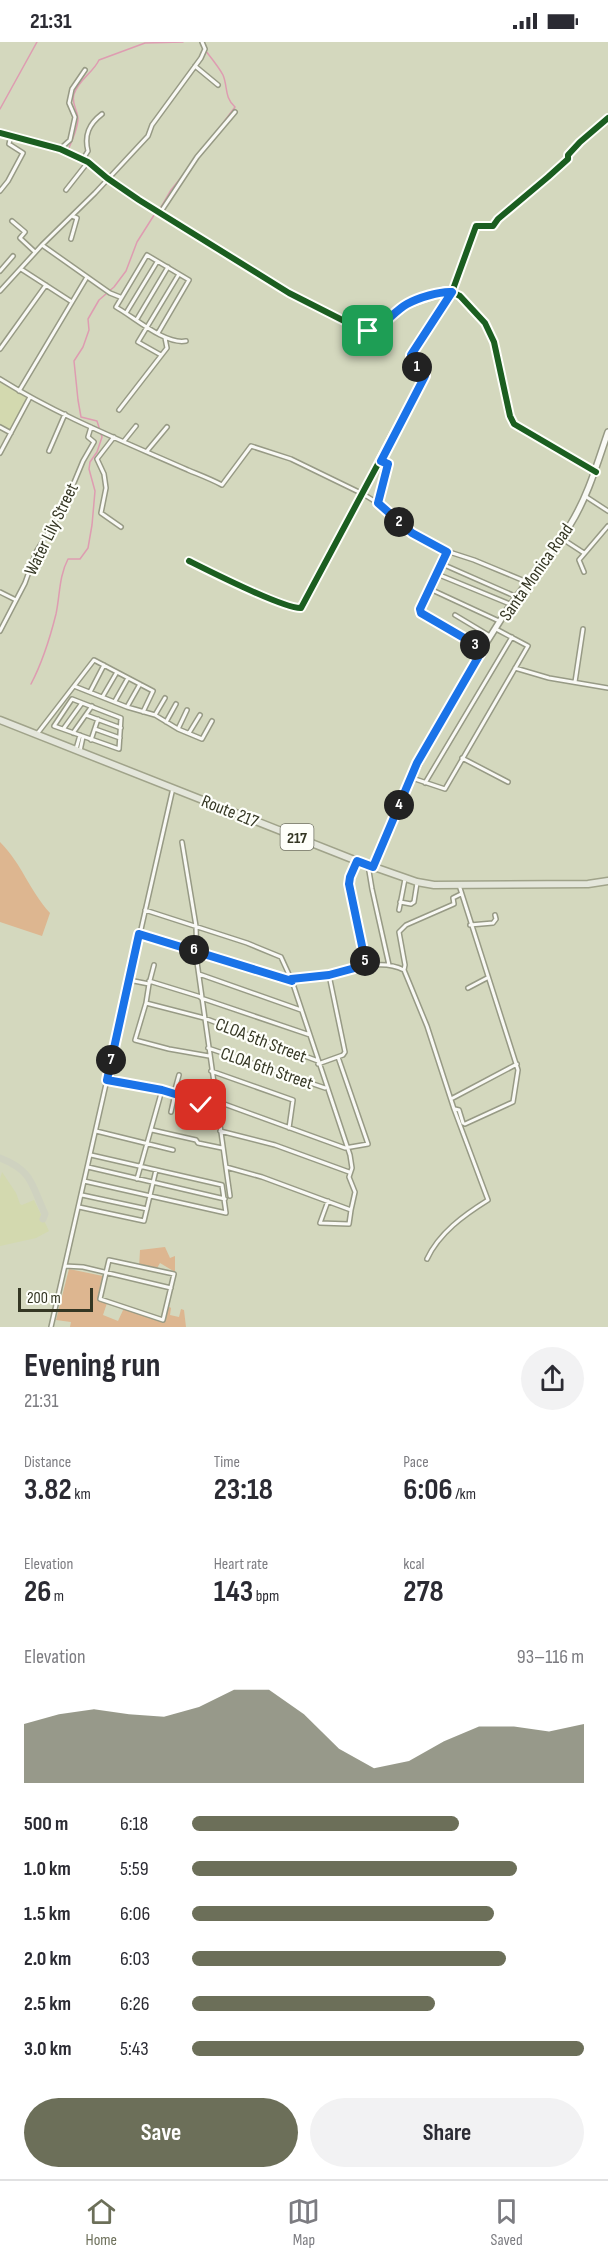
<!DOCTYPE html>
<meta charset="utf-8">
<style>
body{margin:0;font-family:"Sofia Sans Condensed",sans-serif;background:#f2f2f3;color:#2b2b33;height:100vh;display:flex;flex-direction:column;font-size:22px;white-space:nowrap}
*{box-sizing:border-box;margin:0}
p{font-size:20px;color:#7c7c81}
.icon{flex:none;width:33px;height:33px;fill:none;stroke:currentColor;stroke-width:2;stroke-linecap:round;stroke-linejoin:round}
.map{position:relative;height:1285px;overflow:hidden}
.details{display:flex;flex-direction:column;background:#fff;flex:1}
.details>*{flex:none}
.scale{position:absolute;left:18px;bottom:15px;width:75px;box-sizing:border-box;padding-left:6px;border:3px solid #343623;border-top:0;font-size:16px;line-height:21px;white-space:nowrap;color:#343623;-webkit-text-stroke:4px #fefffa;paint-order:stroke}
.pin{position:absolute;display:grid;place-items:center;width:51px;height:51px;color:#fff;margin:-26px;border-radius:12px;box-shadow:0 3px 9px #0006}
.km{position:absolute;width:30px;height:30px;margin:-15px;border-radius:50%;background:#222;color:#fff;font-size:16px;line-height:30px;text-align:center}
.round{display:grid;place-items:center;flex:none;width:63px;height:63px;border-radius:32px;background:#f2f2f3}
.head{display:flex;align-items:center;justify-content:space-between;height:102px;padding:0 24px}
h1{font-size:33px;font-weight:700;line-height:45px}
.stats{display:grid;grid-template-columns:repeat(3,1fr);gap:9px;height:102px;padding:6px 24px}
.stats div{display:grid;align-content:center}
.stats b{font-size:30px;font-weight:700}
.stats small{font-size:16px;font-weight:400}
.stats p{font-size:16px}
.chart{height:168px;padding:12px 24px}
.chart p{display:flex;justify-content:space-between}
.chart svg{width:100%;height:108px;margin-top:6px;fill:#6c6f59;opacity:.7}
.cta{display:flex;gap:12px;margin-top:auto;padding:12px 24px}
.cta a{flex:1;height:69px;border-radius:36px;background:#6c6f59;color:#fff;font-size:24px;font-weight:700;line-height:69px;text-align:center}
.cta a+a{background:#f2f2f3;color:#2b2b33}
ul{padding:0 24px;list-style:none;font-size:20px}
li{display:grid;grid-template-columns:96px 72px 1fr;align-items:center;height:45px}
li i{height:15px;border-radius:8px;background:#6c6f59}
.status{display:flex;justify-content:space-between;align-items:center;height:42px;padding:0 30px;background:#fff;direction:ltr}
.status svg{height:16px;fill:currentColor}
.menu{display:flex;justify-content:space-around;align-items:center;height:84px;border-top:2px solid #e1e1e2;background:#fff;font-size:16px;color:#7c7c81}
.menu a{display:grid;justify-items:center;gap:3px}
.menu .active{color:#6c6f59}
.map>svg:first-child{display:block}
</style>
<div class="status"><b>21:31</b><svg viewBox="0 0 49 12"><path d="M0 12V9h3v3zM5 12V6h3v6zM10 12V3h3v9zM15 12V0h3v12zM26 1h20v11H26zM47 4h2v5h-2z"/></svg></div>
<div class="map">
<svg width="608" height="1285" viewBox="0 0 608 1285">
<rect width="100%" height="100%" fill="#d4d8be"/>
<path fill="#d3d9af" d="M0,339l29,18 -19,32 -10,-5z
M2,1130l14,21 4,11 2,1 12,-5 15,31 -13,7 -36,8v-67z"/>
<path fill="#ddb690" d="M0,800c22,22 29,48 50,71l-8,23 -42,-14z
M165,1205l5,11 5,-2v16l-15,-9 -4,7 -17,-2 1,-18z
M69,1227l34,7 -5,24 9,3 -4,12 15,6 6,-13 38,13 6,-15 3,2 -1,7 9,2 2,-8 3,1 2,17h-116l1,-5 -15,-2z"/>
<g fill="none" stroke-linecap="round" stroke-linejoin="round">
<path stroke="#de9cb1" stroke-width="1.5" d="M205,8c7,9 13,16 18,25 5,12 1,22 12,32l-24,32
M0,67l37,-67
M0,93l11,3
M21,98l47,15
M68,108c4,-9 10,-22 10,-32 -1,-9 -7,-15 -4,-24 5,-15 19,-21 25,-34l46,-17 38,-1
M89,122l21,20 33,20
M160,167l11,-19 17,-21
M205,201l14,8
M453,252l5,3 29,33
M354,285c6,4 14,7 20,4
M379,286l22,-17 19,-9 28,-8
M31,642c11,-21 19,-46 25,-70 4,-19 3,-38 12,-55h12l8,-11 4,-23 3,-34 -6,-22 1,-7 7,-10 5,-15 -5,-16 -16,-4 -3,-17 -4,-39 9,-14 6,-17 -1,-11 11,-19 15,-13 12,-16 11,-29 19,-30"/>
<path stroke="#cfd2c0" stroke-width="7" d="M0,1116c33,13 31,26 45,56l-2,5"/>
<defs>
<path id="street" d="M195,24l23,19
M0,91l60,16 28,13 19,16 32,22 150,93 71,36 14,1 33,-26 38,-13 7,1 8,4 25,27 9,19 16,74 4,8 80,47
M60,107l10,-9 5,-23 -6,-14 3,-14 13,-19
M83,117l5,-8c-4,-16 1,-27 14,-37
M66,148l22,-28
M0,149l8,-10 15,-28 -14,-9 2,-9
M160,171l37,-56 38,-45
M12,179l13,11 -5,6 15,14
M71,197l6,-21 -5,-2
M42,203l68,48 10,4
M21,227l51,33
M0,229l13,-15
M0,249l42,-46 53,-52 53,-57 4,-11 49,-67 4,-9 -3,-7
M126,271l31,-51
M137,277l31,-52
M158,291l31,-53 -42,-25 -31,52c18,10 49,38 70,34
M0,307l46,-64
M161,313l-23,-13 41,-68
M0,337c59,37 125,63 188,91 12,5 23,9 34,15l29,-39 40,13 72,35 18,11 31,28 25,15 37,12 53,22
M19,349l68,-114
M119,368l48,-62 -2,-10
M0,385l11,6
M114,395l-17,22 7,15 2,14 -5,25 20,14
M124,399l12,-15
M49,409l16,-37
M147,409l20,-24
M0,411l30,-56
M585,454l23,15
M378,461l10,-39 -7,-3
M561,496l23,15
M447,511l-27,58 63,38
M189,519c20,10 95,48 112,47l124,-232v-3l-14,-11v-7l41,-63 24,-66h17l5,-7 50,-42 20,-18v-4l12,-13 28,-24
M442,522l75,33
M584,530l-5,-12 29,-34
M437,532l73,30
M430,547l69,32
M0,550l16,8
M455,573l35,21
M0,589l25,-48 11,-31 27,-43 20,-48 11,-19 -6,-5 3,-10
M515,626l34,10 59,10
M575,640l8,-53
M74,644l53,21 28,8 23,14 24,10 10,-18
M90,650l14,-27
M103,654l14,-24
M72,657l49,19 -2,31 -65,-23z
M115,659l13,-23
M127,665l13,-23
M86,673l35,13
M155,673l10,-17
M166,680l10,-18
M64,686l18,-25
M95,687l25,9
M178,687l9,-19
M73,691l19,-27
M189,691l11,-18
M37,692l57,-74 59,31 -10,21
M91,698l7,-21
M76,707l4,-14
M80,709l3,-14
M462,716l46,24
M412,736l33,11 83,-143 -32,-17
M425,741l87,-146
M182,800l14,84 1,36 33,234
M357,820l-8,15v7l17,81
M368,823l4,24 17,76
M400,860l11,2 3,-2 3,-19
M145,868l102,33 34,14 11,24 58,174 2,13 -3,9 6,15 -4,18 -89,-33 -36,-10
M399,868l6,-31
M470,883l23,-2 3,-4 -1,-4
M139,892l153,47
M199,932l102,36
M291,937c16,0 32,-3 48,-6 23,-5 42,-14 65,-3
M129,938l20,4 5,-19
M149,939l52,16
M149,942l-3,19 -11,37 34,9 40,7
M468,946l19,-10
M201,956l109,37
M146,961l58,15 114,43
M208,1006l117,40
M318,1022l25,-9 2,-3 -16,-77
M211,1029l82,29 -4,28
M107,1038l54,10
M174,1051l5,-18
M451,1057l66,-35
M216,1059l129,47 23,-4 -30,-87
M455,1067l4,1 4,13 2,1 48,-22 5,-32 -59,-185
M171,1070l4,-18
M152,1088l44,10 2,3 24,5
M96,1089l77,19
M220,1089l55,14 74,27
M88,1125l137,32
M137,1137l25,-89 40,12 -5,21
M84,1139l142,32 -4,-28 -131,-30
M82,1153l65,14
M328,1159l-8,22 29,1 2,-14
M79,1165l65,14 12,-51
M427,1217c12,-26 37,-44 61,-59l-34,-91 -27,-83 -23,-56 1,-5 -6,-33 7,-7 48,-21 -1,-6 8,-4
M109,1218l65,14 -11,46 -63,-21z
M65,1224l18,1 88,21
M51,1285l122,-539"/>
<path id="secondary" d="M373,825c35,-89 80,-174 132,-254 20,-30 46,-57 65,-88 18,-29 27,-61 38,-93"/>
<path id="primary" d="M0,678l357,141 60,21 17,3 154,-1 20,-3"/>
</defs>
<use href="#street" stroke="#979a85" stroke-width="6"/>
<use href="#secondary" stroke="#979a85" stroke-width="8"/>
<use href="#primary" stroke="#a0a38a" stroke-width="9"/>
<use href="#street" stroke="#f9f9f5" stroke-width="3"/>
<use href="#secondary" stroke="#f9f9f5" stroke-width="5"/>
<use href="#primary" stroke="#e4e6db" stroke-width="6"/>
<defs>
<path id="cycleway" d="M0,91l60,16 28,13 19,16 32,22 150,93 71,36 14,1 33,-26 38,-13 7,1 8,4 25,27 9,19 16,74 4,8 82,48
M189,519c20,10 95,48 112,47l124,-232v-3l-14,-11v-7l41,-63 24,-66h17l5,-7 50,-42 20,-18v-4l12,-13 28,-24"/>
</defs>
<use href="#cycleway" stroke="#fefffa" stroke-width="10"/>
<use href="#cycleway" stroke="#1b5e20" stroke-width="6"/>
</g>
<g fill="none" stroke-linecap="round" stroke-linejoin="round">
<defs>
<path id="route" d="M201,1063v-3l-39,-12 -55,-10 32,-146 153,47 -1,-2 38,-4 37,-10 -17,-81 1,-7 7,-16 16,6 44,-104 66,-114 -62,-36 -1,-4 27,-57 -35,-19 -34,-30 10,-39 -7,-3 44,-85v-3l-14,-11v-7l41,-63c-12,-1 -34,6 -45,12 -14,8 -23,23 -39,27"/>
</defs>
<use href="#route" stroke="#fff" stroke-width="12"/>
<use href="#route" stroke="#1a73e8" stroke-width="8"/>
</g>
<g text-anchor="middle" stroke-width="4.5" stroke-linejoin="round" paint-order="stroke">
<rect fill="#fefffa" stroke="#717264" stroke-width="1.5" x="280.5" y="782" width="33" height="26" rx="4.5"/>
<g font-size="16" font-weight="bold" fill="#343623">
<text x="297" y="801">217</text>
</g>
<g font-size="18" fill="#343623" stroke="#fefffa">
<text transform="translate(51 487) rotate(-64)" y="6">Water Lily Street</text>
<text transform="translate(536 530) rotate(-55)" y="6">Santa Monica Road</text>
<text transform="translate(230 769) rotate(22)" y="6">Route 217</text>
<text transform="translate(261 998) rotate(21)" y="6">CLOA 5th Street</text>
<text transform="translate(267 1026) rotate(19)" y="6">CLOA 6th Street</text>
</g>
</g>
</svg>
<div class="scale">200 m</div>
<div class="pin" style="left:368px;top:289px;background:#1e9e55"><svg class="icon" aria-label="arrive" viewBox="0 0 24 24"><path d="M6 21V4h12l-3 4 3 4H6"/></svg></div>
<div class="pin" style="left:201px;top:1063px;background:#d93025"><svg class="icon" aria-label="check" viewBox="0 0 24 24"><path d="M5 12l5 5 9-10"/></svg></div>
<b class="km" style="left:417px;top:325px">1</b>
<b class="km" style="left:399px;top:480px">2</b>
<b class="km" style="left:475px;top:603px">3</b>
<b class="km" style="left:399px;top:763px">4</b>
<b class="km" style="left:365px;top:919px">5</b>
<b class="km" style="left:194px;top:908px">6</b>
<b class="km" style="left:111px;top:1018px">7</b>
</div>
<section class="details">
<div class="head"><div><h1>Evening run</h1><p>21:31</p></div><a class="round"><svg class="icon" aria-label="share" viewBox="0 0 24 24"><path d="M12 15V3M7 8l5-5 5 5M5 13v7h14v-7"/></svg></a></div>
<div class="stats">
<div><p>Distance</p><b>3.82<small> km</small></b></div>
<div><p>Time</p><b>23:18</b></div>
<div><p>Pace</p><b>6:06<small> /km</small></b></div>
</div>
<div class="stats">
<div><p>Elevation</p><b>26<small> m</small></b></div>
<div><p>Heart rate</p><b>143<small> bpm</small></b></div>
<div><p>kcal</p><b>278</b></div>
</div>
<div class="chart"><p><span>Elevation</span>93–116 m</p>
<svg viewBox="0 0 160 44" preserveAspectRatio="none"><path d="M0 44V20L10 16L20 14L30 16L40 17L50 13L60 6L70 6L80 16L90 30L100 38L110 35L120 27L130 21L140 21L150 23L160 20V44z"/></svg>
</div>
<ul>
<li><b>500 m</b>6:18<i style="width:68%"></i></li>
<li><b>1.0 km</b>5:59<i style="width:83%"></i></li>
<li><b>1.5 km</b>6:06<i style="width:77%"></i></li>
<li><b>2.0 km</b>6:03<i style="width:80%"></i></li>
<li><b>2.5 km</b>6:26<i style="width:62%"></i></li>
<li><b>3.0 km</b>5:43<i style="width:100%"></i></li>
</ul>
<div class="cta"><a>Save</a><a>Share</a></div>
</section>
<nav class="menu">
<a class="active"><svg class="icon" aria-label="home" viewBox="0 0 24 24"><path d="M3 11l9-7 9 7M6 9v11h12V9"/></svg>Home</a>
<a><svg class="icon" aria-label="map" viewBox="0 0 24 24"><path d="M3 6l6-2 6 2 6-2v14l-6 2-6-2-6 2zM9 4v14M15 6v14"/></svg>Map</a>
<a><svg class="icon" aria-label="saved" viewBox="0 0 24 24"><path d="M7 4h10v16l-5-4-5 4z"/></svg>Saved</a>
</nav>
